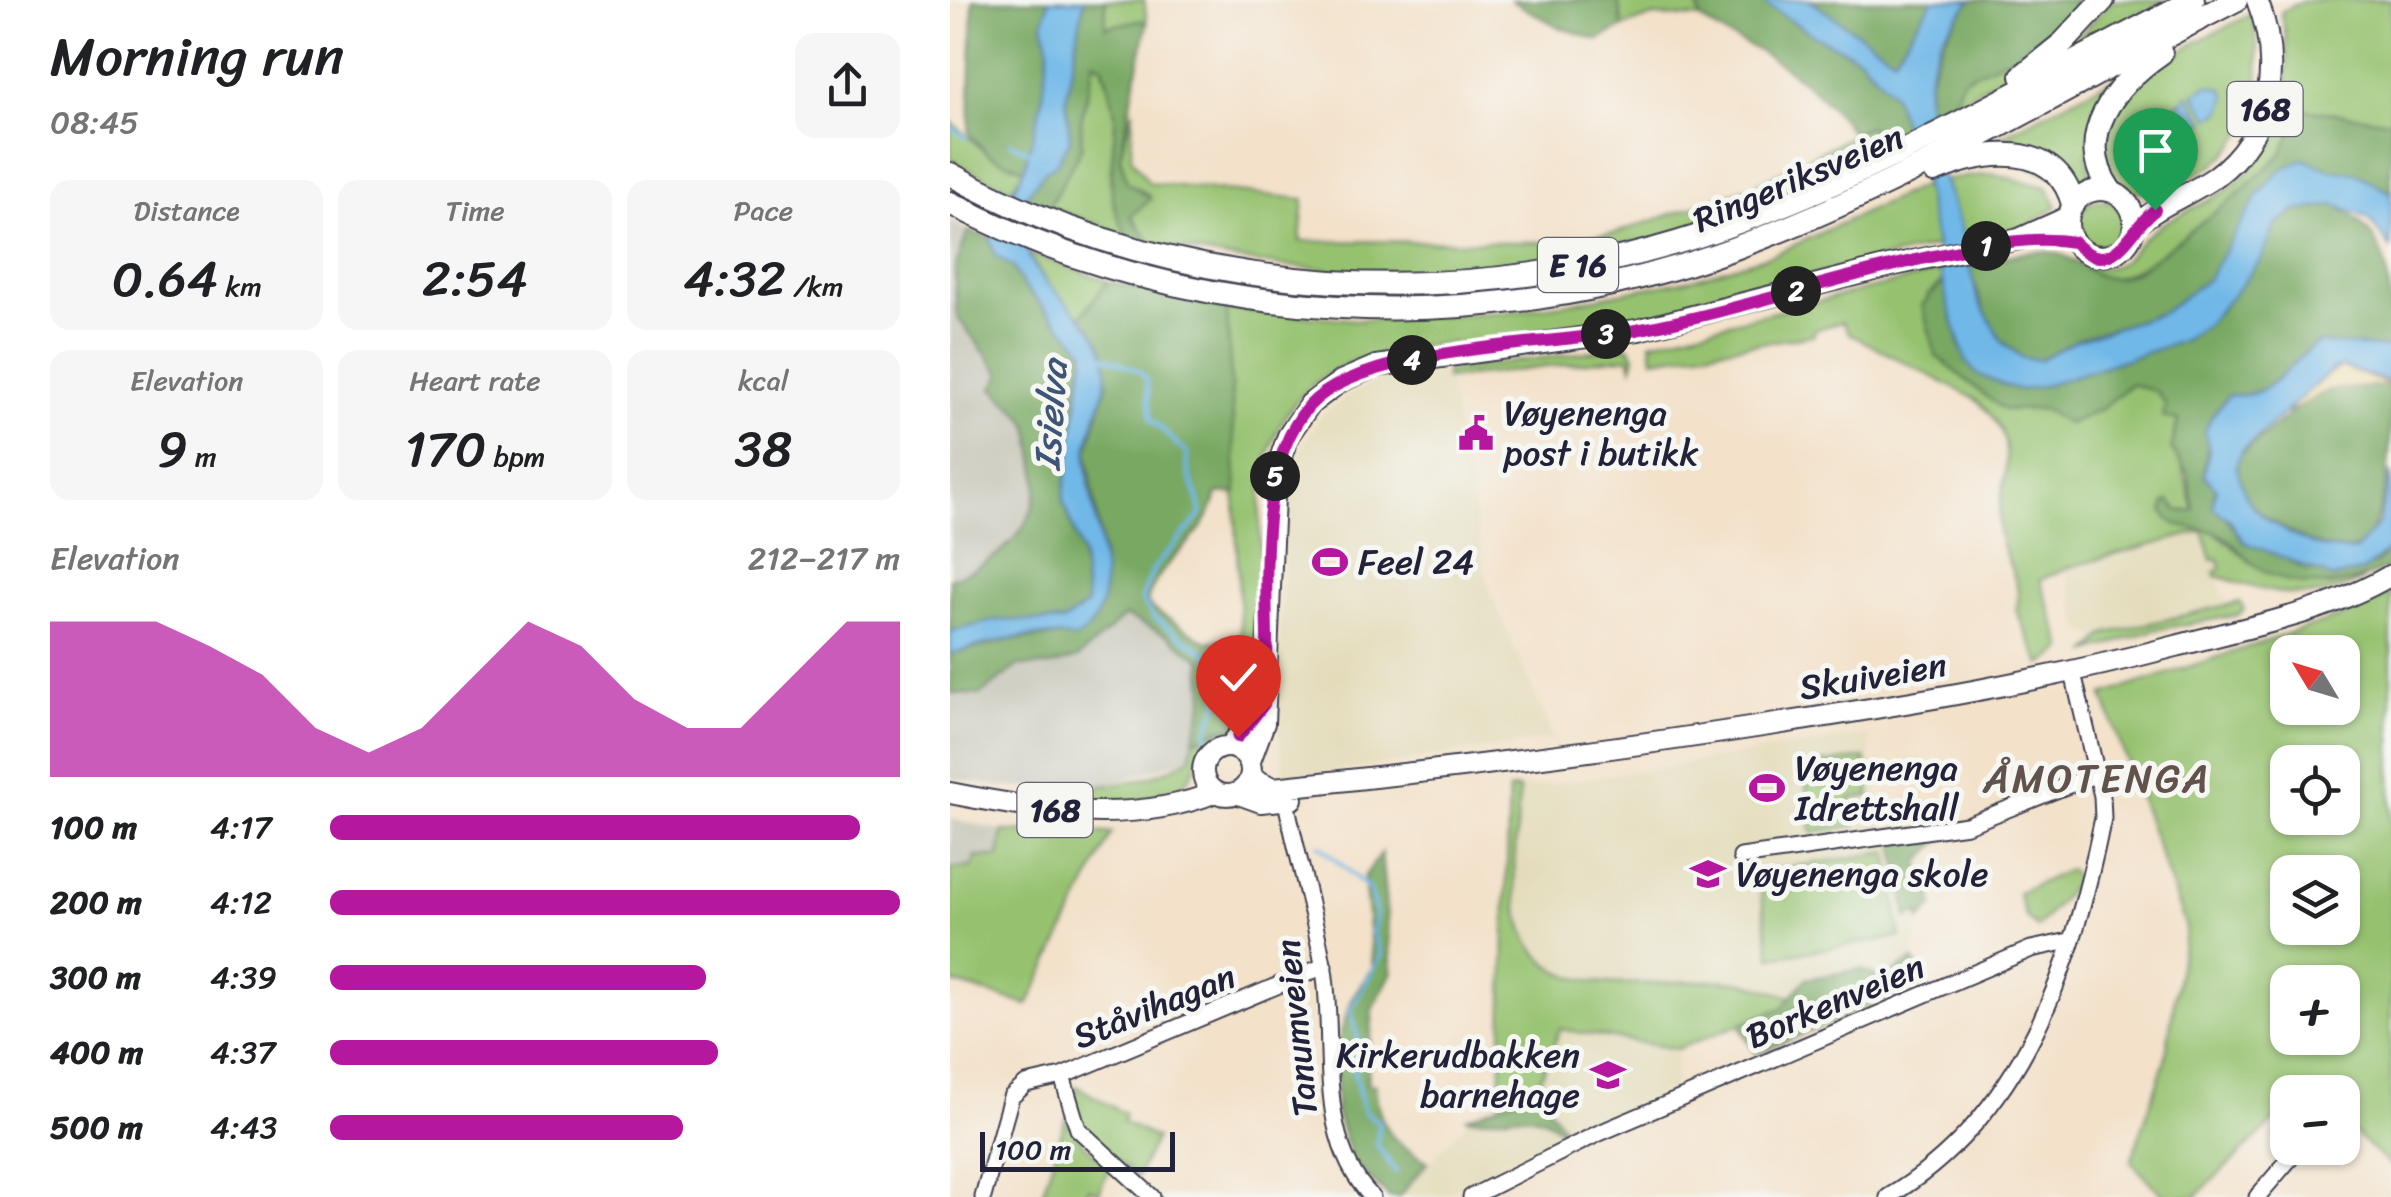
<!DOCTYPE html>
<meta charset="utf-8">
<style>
body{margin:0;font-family:Sriracha,sans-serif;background:#f6f6f6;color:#202124;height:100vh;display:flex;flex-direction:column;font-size:38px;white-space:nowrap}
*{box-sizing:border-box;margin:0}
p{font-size:32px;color:#757577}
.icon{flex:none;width:55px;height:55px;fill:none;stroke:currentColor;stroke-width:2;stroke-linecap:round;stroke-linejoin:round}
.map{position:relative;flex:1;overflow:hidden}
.drawer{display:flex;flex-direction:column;background:#fff;width:950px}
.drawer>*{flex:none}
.needle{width:65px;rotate:308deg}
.fabs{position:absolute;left:1320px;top:635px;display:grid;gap:20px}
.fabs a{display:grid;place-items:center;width:90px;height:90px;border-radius:20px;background:#fff;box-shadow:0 2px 8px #0004;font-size:50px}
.scale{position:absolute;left:30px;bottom:25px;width:195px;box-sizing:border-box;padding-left:10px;border:5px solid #22223b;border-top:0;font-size:28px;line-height:35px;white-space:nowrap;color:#22223b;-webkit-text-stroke:8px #f6f6f2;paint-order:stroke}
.pin{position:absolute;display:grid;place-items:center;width:85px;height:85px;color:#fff;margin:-102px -42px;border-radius:50% 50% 50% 0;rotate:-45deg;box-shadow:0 0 10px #0007}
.pin .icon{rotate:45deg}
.km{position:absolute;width:50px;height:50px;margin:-25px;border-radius:50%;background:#222;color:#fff;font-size:28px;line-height:50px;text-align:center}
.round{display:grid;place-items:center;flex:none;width:105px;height:105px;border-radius:20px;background:#f6f6f6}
.head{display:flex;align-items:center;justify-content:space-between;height:170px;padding:0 50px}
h1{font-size:55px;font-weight:600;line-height:75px}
.stats{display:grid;grid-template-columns:repeat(3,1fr);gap:15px;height:170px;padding:10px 50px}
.stats div{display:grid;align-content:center;border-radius:20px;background:#f6f6f6;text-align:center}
.stats b{font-size:50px;font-weight:600}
.stats small{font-size:28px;font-weight:400}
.stats p{font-size:28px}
.chart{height:280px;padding:20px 50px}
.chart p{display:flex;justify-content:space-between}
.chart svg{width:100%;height:180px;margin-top:10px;fill:#b5179e;opacity:.7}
ul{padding:0 50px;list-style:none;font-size:32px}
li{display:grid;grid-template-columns:160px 120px 1fr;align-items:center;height:75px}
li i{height:25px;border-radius:12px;background:#b5179e}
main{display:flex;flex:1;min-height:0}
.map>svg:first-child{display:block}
</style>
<main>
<section class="drawer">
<div class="head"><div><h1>Morning run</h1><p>08:45</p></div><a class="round"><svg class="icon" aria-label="share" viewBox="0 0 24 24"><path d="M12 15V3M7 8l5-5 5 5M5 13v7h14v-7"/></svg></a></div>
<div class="stats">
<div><p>Distance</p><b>0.64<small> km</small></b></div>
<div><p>Time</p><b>2:54</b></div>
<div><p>Pace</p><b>4:32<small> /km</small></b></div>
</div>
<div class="stats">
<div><p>Elevation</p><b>9<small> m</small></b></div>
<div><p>Heart rate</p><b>170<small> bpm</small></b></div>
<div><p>kcal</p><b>38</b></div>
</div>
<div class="chart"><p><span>Elevation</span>212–217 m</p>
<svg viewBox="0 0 160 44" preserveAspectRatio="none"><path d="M0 44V6L10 6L20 6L30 12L40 19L50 32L60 38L70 32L80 19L90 6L100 12L110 25L120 32L130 32L140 19L150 6L160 6V44z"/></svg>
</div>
<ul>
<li><b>100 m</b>4:17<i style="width:93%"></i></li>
<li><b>200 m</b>4:12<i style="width:100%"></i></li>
<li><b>300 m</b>4:39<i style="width:66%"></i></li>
<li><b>400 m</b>4:37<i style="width:68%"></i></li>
<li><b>500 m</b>4:43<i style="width:62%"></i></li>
</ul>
</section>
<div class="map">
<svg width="1441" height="1197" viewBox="0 0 1441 1197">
<rect width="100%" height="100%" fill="#f6f6f2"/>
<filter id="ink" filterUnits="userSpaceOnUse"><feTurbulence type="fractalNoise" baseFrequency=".01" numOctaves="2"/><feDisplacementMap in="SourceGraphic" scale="20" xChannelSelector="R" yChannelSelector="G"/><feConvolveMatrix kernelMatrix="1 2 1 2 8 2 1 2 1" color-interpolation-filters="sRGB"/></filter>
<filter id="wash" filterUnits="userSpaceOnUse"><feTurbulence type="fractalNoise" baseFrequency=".0048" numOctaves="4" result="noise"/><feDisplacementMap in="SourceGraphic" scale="40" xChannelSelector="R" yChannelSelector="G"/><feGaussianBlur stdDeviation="2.25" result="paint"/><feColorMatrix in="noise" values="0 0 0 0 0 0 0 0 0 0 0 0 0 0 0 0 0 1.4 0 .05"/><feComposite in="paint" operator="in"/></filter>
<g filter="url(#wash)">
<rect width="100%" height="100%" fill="#f3e1c9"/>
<path fill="#e3dbba" d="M496,371l44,221 66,152 -10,-4 -261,39 -9,-59 10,-208 10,-53 24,-42 26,-21 34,-16z
M1253,531l9,28h7l2,10 -6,2 11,32 -127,35 -17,-8 -16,-62z
M918,735l16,108h10l9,71 17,-2 -7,48 -24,18 -51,-7 -20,9 -12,-1 -12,19 -66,-17 -137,3 -43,-21 -18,-24 -14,-44 3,-106z
M610,1029l117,20 -3,38 -106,47 -32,-44z
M555,1113l51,12 8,11 -43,17 -80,44h-42l70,-78z"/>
<path fill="#c6c5b8" d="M0,220l18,11 -13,38 14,67 32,38 -8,14 35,35 10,51 -4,28 -14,34 -20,19 -50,24z
M175,616l42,19 34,25 3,39 -14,59 -96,31 -94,-2 -50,-9v-85l30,2 38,-29h33z
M0,818l53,13 -4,26h-23l-3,10 -23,2z"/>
<path fill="#96c270" stroke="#5c7256" stroke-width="2.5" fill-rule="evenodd" d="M156,0h38l3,23 -7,-3 -36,7z
M668,0h79l3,18 -47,-2 -30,11z
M1127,0h17l-74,67 -66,36 7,-23c46,-27 89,-25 116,-80z
M1163,0h54l-107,56z
M1355,0h86v121l-89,-12c-9,15 -13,37 -24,49 -28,29 -134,118 -170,121l-32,-14c57,11 44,-12 82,-38 21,-15 46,-22 67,-36 57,-39 72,-117 56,-179z
M1301,14c18,71 6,140 -72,168 -15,6 -34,13 -51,8 -12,-4 -16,-12 -18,-22 -10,-40 11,-73 42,-98 29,-23 67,-38 99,-56zM1233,99l22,23 -46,34 -12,-12 3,-8z
M143,61l9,5 14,49 -6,65 17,56 -78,-29 33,-60 -1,-25z
M1174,73l-37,81 6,29 -16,5 -93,-43z
M183,110l-2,47 18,26 155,16 -4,42 244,1 72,-9 138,-47 115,-59 17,11c-34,18 -66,39 -101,55 -192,90 -431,99 -635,49l-19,-27 18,-20 -22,-13 -7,-26z
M0,121l39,34 35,14 -13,21 -61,-30z
M1042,174l55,13 10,19 -31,21 -63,14 -22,-61z
M974,185l15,61c-119,25 -235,64 -355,83 -74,12 -153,10 -225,31 -28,8 -57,30 -72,54 -57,87 0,210 -38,297 -10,23 -33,22 -46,38 -4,6 -5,14 -9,21 -11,23 -40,29 -64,32 -25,4 -69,7 -89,-8l-3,-7c51,2 107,0 152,-29l4,-20 41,-11 7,-60 -15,-358 132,11 148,-8 62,-9 123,-24 83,-25z
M1128 223a23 23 0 1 1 46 0a23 23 0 1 1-46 0Z
M78,253l80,28 -29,38 -28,-29z
M992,271l1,11 -16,13 9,61 68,53h39l25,15 33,-15 30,-25 25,7 22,29 3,41 13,49 -31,2 52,20 42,35 36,14 37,5 34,-7c-53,29 -94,13 -148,-3l-1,-5 6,-2 -2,-10 -7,1 -9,-29 -137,37 -26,12 24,69 -23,16 -25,-55c9,-24 -12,-50 -16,-74 -5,-31 11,-63 5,-93 -4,-19 -17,-32 -30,-44l-125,-65 -8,-12 -28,8v5l-161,24 -2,-17z
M679,346l6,10 -3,11 -3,-10 -183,22v-8z
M1441,593v573l-48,-43 -1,-31h-54l-1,17 -92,88h-30l-34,-35 34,-102 21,-133 -83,-232 251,-83zM1338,652h54v56h-54zM1338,762h54v56h-54zM1338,872h54v56h-54zM1392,982v56h-54v-56z
M1290,602l4,8 -6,5 -84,15 -65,22 16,-18z
M915,758l5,38 -19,3 4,27 -43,6 -8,-66z
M569,789c-1,35 -7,73 -3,107 13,121 130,80 211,85 23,1 46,11 67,17l-12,10 -105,41 -117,-20 -24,61 -36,15 9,-315z
M53,831l109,2 -84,172 -78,-23v-113l22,-2 4,-10h23z
M938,852l13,85 -130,20 -13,-85z
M1120,869l7,12 -40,47 -11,-11 -8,-24z
M126,1086l49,28 -2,8 33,16 -19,39c-24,-22 -73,-52 -61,-91z
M116,1118l14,22 29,28 -10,25 -10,-5 -3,9h-45z"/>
<path fill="#78a862" stroke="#4d654e" stroke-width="2.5" d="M23,0h76c-8,20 1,34 0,54 -3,39 -14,78 -25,115l-35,-14 -20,-22z
M134,0h22l-1,27 35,-7 7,3 -27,133 7,26 24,17 -20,17 19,26 -23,-6c-26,-46 -12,-70 -12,-116 0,-18 -8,-37 -12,-54l-9,-5 -13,61 1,25 -33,60 -25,-8 20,-27 12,-8 14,-24 -4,-41z
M560,0h108l5,27 -25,13 -39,-13z
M747,0h62l58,37 42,20 34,37 12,34 -19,10 -17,-11 -17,6c-22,-33 -62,-65 -97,-84 -22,-11 -33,-14 -55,-31z
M859,0h124l-39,58z
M1021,0h106c-27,55 -70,53 -115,80l-8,23 -27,13c-1,-49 14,-78 44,-116z
M1352,109l89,12v72l-37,-21 -74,-1 -72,108 -46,34 -84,26 -39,21 -16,-2 -20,-16 -17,-25 -18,-51c25,-5 54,-17 80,-14 40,4 40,40 89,19l93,-70 51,-46z
M1385,205c56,30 56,73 56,143l-73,-5c-33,21 -45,56 -89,52l-18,22 -7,57 12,14 -3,11 31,43 27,8 36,21 69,-7 15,-16v17c-40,25 -100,28 -139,-2 -12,-9 -20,-24 -35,-30 -22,-9 -38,2 -54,-21l2,-9 5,-2c6,10 12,12 24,9l-6,-36 -17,-25 7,-29 -16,-3 4,-12 -10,-14 -25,-7 -30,25 -33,15 -25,-15 -39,1 -12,-9 -56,-45 -14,-51 21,-23 18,67 42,36 19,5 160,-49 24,-16 27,-30 25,-32 17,-38 19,-14z
M18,231l22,7 5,17 18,12 10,19 62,65 -22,149 19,54 5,51 -24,17 -66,-2 -47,12v-53c54,-19 97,-58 85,-120 -3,-12 -3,-29 -9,-38 -9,-12 -23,-23 -33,-33l8,-14 -44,-57 -2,-48z
M158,281l119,28 10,184 -20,1c-12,49 -55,60 -70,107l4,7 56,34 32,-5 3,30 -6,61 -12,-1 -26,12 -4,-1 10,-39 -3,-39 -34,-25 -42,-19 -47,42 -27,8h-34l-37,29 -30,-2v-39l59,-14 72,-5 22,-78 -16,-105 20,-68 -2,-30 -26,-35z
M1441,385c0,46 0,121 -26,157 -24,26 -96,-18 -115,-39 -9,-11 -13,-31 -15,-44l77,-63 29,-9z
M996,834l-28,30 14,15 1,27 -13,14 -1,-8 -12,6 -13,-75z
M431,853l11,119 -19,36 -6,76 8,1c4,45 16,55 53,77l-29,35h-10l-36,-34 -18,-53 4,-73 15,-42 19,-28 -9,-90z
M963,960l15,23 -172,71 -15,-26 -1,-4 42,-16 24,-29 56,-10 20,11z
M586,1090l32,44 -4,2c-23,-35 -66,-14 -98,-18z"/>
<path fill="#eeda9e" stroke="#887e6c" stroke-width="2.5" d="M1392,367l49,18 -63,5 -42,24 27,-32z"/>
<path fill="#70b8e8" stroke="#496d92" stroke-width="2.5" d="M99,0h35l-18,99 4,41 -14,24 -12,8 -20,27c1,18 -1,45 7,61 17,35 66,59 74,96 8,37 -16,64 -18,98 -3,52 47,157 -13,185 -40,-9 -85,4 -124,15v-22l47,-12 66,2 24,-17 -5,-51 -19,-54 22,-149 -62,-66 -10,-18 -18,-12 -5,-17 34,-69 18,-67 7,-53 -6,-26z
M809,0h50l85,58 39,-58h38l-29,37 -10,24 -5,29 1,49 33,88 16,71 26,45 20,15 16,2 38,-20 85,-27 46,-34 49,-82 23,-26 23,-12 29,12 22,1 37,21v55l-23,-30 -33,-13 -40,6 -20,14 -13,33 -29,37 -27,30 -24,16 -136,44 -24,5 -19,-5 -26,-11 -11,-12 -20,-65 -22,-112 -31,-91 -34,-37 -42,-20z
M1258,85l14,3 5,9 -6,15 -11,6 -16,-24z
M1238,95l17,27 -43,33 -8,1 -7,-8 8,-19z
M1368,343l73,5v34l-49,-15 -9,2 -91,82 -6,14c4,12 6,28 14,38 23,26 71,52 106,47l23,-27 12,-52v77l-28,23 -29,7 -90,-36 -15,-23 -17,-12 4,-19 -12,-13 5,-25 -4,-18 6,-15 18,-22c44,5 57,-31 89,-52z"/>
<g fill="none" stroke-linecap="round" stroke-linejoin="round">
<path stroke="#70b8e8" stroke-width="4" d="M0,127l16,10
M61,143l18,9
M152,355l37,16 7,8 5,40 36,35c-2,24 13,37 14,61l-48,54 -11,30 11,18 61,42 7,35 -15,42
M369,845l51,45 6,25 -4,17 9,23 -31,56 8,26 -6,26 12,49 15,10 -2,23 19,27"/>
</g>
</g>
<g filter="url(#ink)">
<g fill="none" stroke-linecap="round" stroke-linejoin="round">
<defs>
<path id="minor" d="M334,791c11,60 30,119 40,179 12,75 -10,167 48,227
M791,857l226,-32 130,-51
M33,1197l28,-100 15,-13 36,-8
M202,1197l-74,-68 -16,-53 262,-110
M521,1197l126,-63 434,-185 38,-8
M938,1197c136,-81 185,-232 215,-379l-1,-22 -29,-123
M1307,1197l42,-49"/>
<path id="major" d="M1118 223a33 33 0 1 1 66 0a33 33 0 1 1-66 0Z
M1184,226c25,-21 55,-31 81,-49 58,-43 67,-114 42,-177
M280,746l34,-42
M253 771a24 24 0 1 1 48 0a24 24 0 1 1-48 0Z
M300,761l14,-38 11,-249 13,-38 22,-32 31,-23 35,-15 262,-36 251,-64 130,-27 49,-22
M300,777l23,11c168,-17 335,-38 503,-64 135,-21 268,-43 400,-78 72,-19 151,-33 215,-71
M0,793c85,17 183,33 266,-1
M286,793l25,9 31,-3"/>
<path id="highway" d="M1072,76l41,-33 40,-43
M984,171c49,-21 122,-32 139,33
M0,174c234,128 525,142 775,53 163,-58 314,-149 468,-227
M1160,190c-38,-54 6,-106 51,-137
M0,203c241,124 530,138 785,45 175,-64 336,-164 501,-248"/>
</defs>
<use href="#minor" stroke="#413f50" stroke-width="19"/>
<use href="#major" stroke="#413f50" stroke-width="24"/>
<use href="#highway" stroke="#413f50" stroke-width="26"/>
<use href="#minor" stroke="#fff" stroke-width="15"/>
<use href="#major" stroke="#fff" stroke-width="20"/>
<use href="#highway" stroke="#fff" stroke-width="22"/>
</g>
</g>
<g fill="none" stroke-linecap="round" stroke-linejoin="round" filter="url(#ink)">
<defs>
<path id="route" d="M288,737l26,-33 3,-18c3,-84 -16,-214 42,-280 53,-60 244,-61 327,-76 102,-19 201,-54 303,-75 45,-9 88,-20 135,-13 40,41 54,-13 81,-32"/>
</defs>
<use href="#route" stroke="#fff" stroke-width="20"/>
<use href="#route" stroke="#b5179e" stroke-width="12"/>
</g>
<defs>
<symbol id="civic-bare" viewBox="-9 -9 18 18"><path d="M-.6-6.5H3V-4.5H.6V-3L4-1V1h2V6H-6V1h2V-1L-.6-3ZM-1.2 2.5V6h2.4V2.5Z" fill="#b5179e" stroke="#f6f6f2" stroke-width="2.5" paint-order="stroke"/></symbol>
<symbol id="stadium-bare" viewBox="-9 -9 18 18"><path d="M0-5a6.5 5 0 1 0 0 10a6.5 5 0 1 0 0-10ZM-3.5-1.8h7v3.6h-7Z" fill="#b5179e" stroke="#f6f6f2" stroke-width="2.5" paint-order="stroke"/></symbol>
<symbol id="school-bare" viewBox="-9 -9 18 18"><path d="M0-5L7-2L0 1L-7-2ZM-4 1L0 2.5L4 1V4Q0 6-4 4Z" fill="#b5179e" stroke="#f6f6f2" stroke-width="2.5" paint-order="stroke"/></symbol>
</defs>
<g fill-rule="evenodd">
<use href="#civic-bare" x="501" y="408" width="50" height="50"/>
<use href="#stadium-bare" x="355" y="537" width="50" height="50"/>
<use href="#stadium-bare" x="792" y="763" width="50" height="50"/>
<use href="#school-bare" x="733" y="849" width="50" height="50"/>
<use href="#school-bare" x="633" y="1050" width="50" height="50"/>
</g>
<g text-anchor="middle" stroke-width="10" stroke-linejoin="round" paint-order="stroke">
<g fill="#f6f6f2" stroke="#626272" stroke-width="2.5">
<rect x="1277.5" y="82" width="75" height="54" rx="8"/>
<rect x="588" y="238" width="80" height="54" rx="8"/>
<rect x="67.5" y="783" width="75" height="54" rx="8"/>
</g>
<g font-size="32" font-weight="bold" fill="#22223b">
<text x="1315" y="120">168</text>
<text x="628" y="276">E 16</text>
<text x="105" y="821">168</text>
</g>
<g font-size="35" fill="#22223b" stroke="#f6f6f2">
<text transform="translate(848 178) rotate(-23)" y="12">Ringeriksveien</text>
<text transform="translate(923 676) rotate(-9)" y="12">Skuiveien</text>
<text transform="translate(885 1001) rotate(-23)" y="12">Borkenveien</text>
<text transform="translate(204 1006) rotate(-22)" y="12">Ståvihagan</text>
<text transform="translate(346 1028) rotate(-96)" y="12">Tanumveien</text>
</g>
<g font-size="35" fill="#22223b" stroke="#f6f6f2" text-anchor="start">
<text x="554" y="425">Vøyenenga<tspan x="554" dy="40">post i butikk</tspan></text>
<text x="408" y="574">Feel 24</text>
<text x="845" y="780">Vøyenenga<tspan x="845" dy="40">Idrettshall</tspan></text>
<text x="786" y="886">Vøyenenga skole</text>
<text x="630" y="1067" text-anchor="end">Kirkerudbakken<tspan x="630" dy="40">barnehage</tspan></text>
</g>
<g font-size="38" font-style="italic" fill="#3d5678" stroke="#f6f6f2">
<text transform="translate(100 415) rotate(-86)" y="13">Isielva</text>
</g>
<g font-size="40" letter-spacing="2.5" fill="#62524c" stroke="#f6f6f2">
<text x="1147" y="792">ÅMOTENGA</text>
</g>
</g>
</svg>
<div class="fabs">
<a><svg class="needle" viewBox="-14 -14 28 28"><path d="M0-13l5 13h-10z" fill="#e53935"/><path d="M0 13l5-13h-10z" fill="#757577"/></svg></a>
<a><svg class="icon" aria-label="locate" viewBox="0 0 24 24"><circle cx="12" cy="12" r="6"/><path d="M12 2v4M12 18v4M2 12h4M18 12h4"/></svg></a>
<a><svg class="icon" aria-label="layers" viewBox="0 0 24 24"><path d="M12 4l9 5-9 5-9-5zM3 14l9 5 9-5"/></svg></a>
<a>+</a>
<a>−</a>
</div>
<div class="scale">100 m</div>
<div class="pin" style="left:1205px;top:210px;background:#1e9e55"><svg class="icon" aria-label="arrive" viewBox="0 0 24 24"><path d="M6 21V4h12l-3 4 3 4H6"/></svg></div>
<div class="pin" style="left:288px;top:737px;background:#d93025"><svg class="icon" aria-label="check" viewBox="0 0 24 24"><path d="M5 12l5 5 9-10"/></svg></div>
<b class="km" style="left:1036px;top:246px">1</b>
<b class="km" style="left:846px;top:291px">2</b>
<b class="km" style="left:656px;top:334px">3</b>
<b class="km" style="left:462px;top:360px">4</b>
<b class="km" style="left:325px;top:476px">5</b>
</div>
</main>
